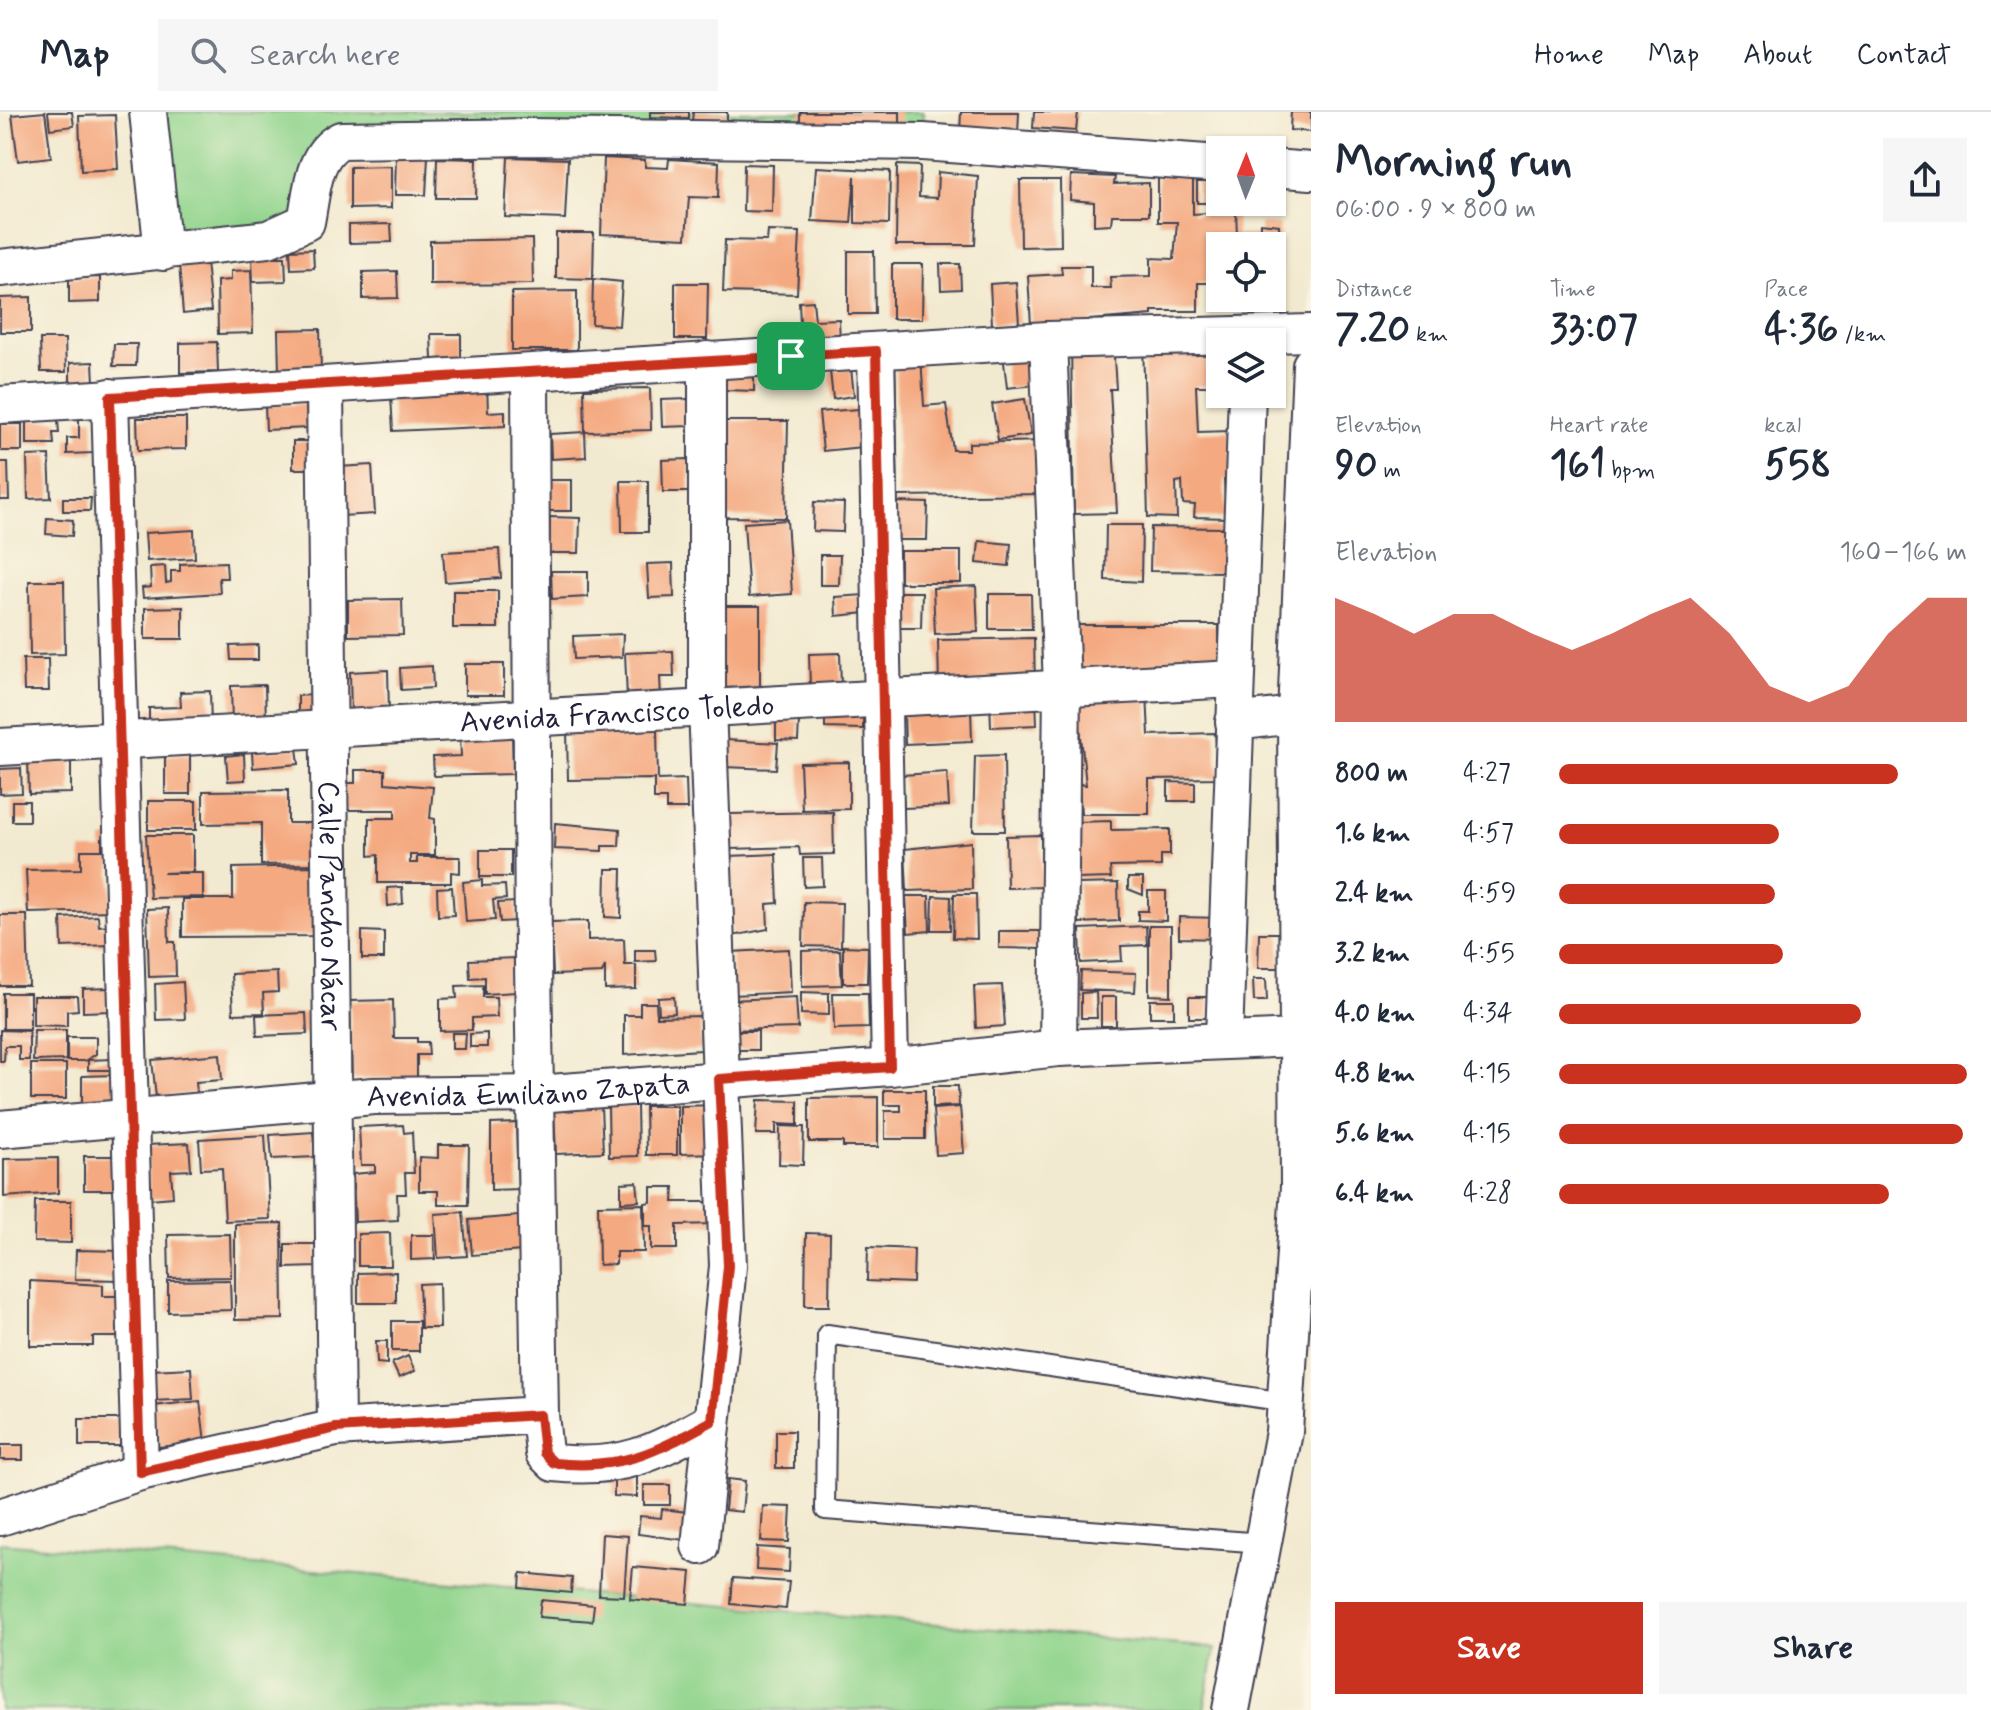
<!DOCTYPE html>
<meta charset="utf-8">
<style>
body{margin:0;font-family:Mynerve,sans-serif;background:#f6f6f7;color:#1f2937;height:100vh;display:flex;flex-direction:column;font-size:30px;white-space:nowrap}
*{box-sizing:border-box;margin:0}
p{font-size:26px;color:#747a83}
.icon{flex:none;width:44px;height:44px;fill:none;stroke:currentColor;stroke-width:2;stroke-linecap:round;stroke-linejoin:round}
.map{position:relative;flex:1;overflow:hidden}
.drawer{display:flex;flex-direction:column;background:#fff;width:680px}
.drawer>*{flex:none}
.needle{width:52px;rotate:1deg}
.tools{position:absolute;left:1206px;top:24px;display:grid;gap:16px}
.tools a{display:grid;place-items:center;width:80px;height:80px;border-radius:0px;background:#fff;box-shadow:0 2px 6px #0004;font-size:40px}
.pin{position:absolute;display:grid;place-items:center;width:68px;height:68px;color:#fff;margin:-34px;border-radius:16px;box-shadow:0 4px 12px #0006}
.round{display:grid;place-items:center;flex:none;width:84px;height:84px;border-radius:0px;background:#f6f6f7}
.headline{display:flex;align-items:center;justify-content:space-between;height:136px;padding:0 24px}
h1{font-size:44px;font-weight:800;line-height:60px}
.figures{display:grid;grid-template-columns:repeat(3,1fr);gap:12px;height:136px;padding:8px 24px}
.figures div{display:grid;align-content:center}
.figures b{font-size:40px;font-weight:800}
.figures small{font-size:22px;font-weight:400}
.figures p{font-size:22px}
.chart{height:224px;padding:16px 24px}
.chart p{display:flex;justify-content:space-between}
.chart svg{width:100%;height:144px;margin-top:8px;fill:#c8321e;opacity:.7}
.cta{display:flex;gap:16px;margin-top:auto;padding:16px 24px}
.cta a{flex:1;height:92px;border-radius:0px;background:#c8321e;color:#fff;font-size:32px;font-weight:800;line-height:92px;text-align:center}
.cta a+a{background:#f6f6f7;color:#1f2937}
ul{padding:0 24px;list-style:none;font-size:26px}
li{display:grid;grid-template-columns:128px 96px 1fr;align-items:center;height:60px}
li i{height:20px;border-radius:10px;background:#c8321e}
header{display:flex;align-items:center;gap:48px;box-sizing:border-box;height:112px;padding:0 40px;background:#fff;border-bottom:2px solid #e0e1e3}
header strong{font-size:38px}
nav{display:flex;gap:44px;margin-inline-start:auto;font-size:28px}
.search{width:560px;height:72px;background:#f6f6f7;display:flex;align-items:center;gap:20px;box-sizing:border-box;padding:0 28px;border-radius:0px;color:#747a83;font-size:30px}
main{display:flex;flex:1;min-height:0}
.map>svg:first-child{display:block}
</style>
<header>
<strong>Map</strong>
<div class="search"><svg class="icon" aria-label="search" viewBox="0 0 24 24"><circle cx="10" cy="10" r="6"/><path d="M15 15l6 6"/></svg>Search here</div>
<nav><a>Home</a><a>Map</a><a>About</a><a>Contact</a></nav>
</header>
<main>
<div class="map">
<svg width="1311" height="1598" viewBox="0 0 1311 1598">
<rect width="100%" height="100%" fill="#fcf5e5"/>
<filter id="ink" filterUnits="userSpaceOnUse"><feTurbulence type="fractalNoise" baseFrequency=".0125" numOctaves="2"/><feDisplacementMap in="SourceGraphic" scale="16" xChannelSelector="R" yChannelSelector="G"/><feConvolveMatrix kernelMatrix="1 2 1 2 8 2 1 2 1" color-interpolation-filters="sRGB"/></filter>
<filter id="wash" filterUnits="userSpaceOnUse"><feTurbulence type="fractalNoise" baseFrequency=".006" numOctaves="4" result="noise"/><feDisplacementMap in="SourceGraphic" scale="32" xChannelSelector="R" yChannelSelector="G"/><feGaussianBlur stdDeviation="1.8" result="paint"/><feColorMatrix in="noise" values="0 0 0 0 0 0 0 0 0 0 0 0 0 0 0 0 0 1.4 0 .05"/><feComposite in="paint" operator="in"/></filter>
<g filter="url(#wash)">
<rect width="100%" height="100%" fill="#f2ead0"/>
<path fill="#91d48d" stroke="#5a7b64" stroke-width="2" d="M148,0h775v30l-596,5 -21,75 -143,30z
M0,1431l1215,105 -11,62h-1204z"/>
<g id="blocks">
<path fill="#f4a980" d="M45,0l6,45 -33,4 -6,-46z
M48,0h24l2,14 -24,3z
M650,0h39v6l-39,-1z
M693,0h34v11l-35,-2z
M800,0h100v19l-100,-3z
M961,0h58l-1,22 -58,-2z
M1034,0h44l-2,19 -43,-3z
M1291,0h20v20l-21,-2z
M115,3l3,54 -37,2 -2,-55z
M396,43l32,1 -2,39h-31z
M508,45l60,2 -3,60 -60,-2z
M437,46l40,1 -1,39h-40z
M604,46l41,2v7l23,1 1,-9 50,3 -1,36 -29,-1 -3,41 -85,-4z
M744,52l29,1 -1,47 -29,-1z
M897,53l23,1 -1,31 18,1 1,-26 40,4 -3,69h-79z
M391,54v42l-41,1v-42z
M816,55l74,4 -1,53 -34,-1v-47l-4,47 -39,-2z
M1071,63l44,2 -1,7 35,-1v32h-37l-1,9 -17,1v-23l-24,-2z
M1158,64h35v38l43,-3 1,24h23v-12l19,2 2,56h-9v-35h-52v37h-22v28h-46v4l-60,5 2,9 -63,-4 -3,-49 34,-2 -1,-8h30v22h20l-1,-11 41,-1v-18l23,1 3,-37h-19z
M1020,68h40l1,66 -40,1z
M1197,70h23v21h-23z
M391,112l1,18 -43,1v-18z
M768,119l32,1 -3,62 -74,-2 2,-52 42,1z
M556,121h38l-1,46 -37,-1z
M532,127l1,45 -103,1v-44z
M313,137l1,19 -23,1 -1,-19z
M848,139h26l1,63h-27z
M252,145h33l1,24 -33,1z
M206,150l5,49 -28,3 -4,-50z
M892,152h31l-1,55h-30z
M940,152h20l1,25 -20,1z
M251,158l2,63 -35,1 -1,-53 14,-1v-9z
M397,159l1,27 -35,1v-27z
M100,165v25l-31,1v-25z
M593,167l29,3 -3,44 -27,-2z
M1016,170l3,41 -27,2 -2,-41z
M675,171h33l-1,56h-32z
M577,179v59h-65v-58z
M31,185v35h-31v-34z
M813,189l2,19 24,-1 1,23 -39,3 -2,-43z
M320,217l1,43 -42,1 -1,-43z
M431,222h30v24l-29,1z
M40,227h25l1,33h-25z
M1220,229v45h-24l2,46 32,-1 1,49h-7l2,38 -32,-1 1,-12 -12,-1 -1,-23 -6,1 1,36 -29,-1 -5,-175z
M217,230l1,30 -38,1v-30z
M1113,231l3,46h-6l7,124 -43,1 -3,-169z
M114,232h23l-1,22h-23z
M1030,239l5,34 -28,3 -4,-34z
M1272,239h7l-1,36 -6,-1z
M921,243l3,51 22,-2 7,46h16v-7l75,-2v53l-146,2 -3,-140z
M93,250l1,21 -24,1v-21z
M851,256l3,28 -21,3 -3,-28z
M725,262l29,1v16l-29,-1z
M487,272l1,28 17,-1v15l-112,5 -2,-36z
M650,276l1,42 -66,2 -1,-43z
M688,287l1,27 -27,1 -1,-27z
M1025,287l6,36 -33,5 -6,-36z
M306,292l1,24 -41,2 -1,-24z
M859,297l3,38 -39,4 -4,-39z
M93,306l1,35 -27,1v-16h12v-19z
M137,306h49v31l-48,1z
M27,308h31l1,13h-6l1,11h-27z
M723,309h65l-2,97 -64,-1z
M0,312h22v27h-22z
M585,320l1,25 -35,2 -1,-25z
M293,329h16v28h-16z
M49,343l2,43 -23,1 -1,-43z
M689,347l1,33h-27l-1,-32z
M0,350h8l1,38h-9z
M372,353l3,49 -34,2 -3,-49z
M548,368h24v31h-24z
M621,369h27v51h-26z
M63,386h28l-1,13h-27z
M814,390l30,1 -1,29 -30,-1z
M894,390l34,1 -1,37h-34z
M550,405l30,1 -1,35h-30z
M47,406l26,2 -1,16 -26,-2z
M787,408l5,74 -43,3 -5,-74z
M1106,413h36l-1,57 -36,-2z
M1151,415l73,1 -2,44 -72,-1z
M194,418l1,28 -48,3 -2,-28z
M979,429l32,3 -2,22 -32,-3z
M499,437l2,29 -56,4 -2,-30z
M900,439h61v32h-61z
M820,443h20l-1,30h-19z
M226,450l1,16h-8l1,15 -77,5 -1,-10 9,-1 -1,-20 15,-1 1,17 5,-1v-11h9v-7z
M673,451l1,34 -25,1 -2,-34z
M551,459h37v26l-36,2z
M29,469h35l1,73 -35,1z
M976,474l2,46 -43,2 -2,-46z
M453,479h45v37h-45z
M900,480h22l-1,36h-22z
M989,482h42l1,35h-43z
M865,483l1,18 -30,3 -1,-19z
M402,487l1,36 -55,1v-36z
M720,494h40v86h-40z
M183,495v32h-38v-31z
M1077,513h142v51l-141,4z
M623,522l-1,23 -48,2 -1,-23z
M1034,526l1,48 -96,2 -1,-48z
M258,533v15h-27l-1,-14z
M673,539l1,26h-14l1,20 -34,1 -2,-45z
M840,541l1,33 -31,1 -1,-33z
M23,547h25l1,32h-25z
M465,552h39v31h-39z
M432,554l1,22 -32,2 -1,-22z
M388,558l1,42 -38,1 -1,-41z
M265,573l1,39h-34l-1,-38z
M210,579l1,33 -62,1v-17l32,-1 -1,-15z
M1147,581l2,42 66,-2 4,45 -70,1v35h-68l-2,-30 7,1 -9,-88z
M313,583l1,24 -16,1v-24z
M1036,587l1,26 -46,2 -1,-26z
M971,597l1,32 -67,3 -1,-32z
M825,601l38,1v15l-38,-1z
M776,608l23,1 -1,20 -22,-1z
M657,617l1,51 28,-1 1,30h-21v-10h-12v-20l-86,1 -1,-50z
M512,622l1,40 -79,2 -1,-19 28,-1 -1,-20z
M725,628l53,3 -2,26 -52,-2z
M297,636l2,16 -46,4 -1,-16z
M244,642l1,26 -17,1 -2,-25z
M165,643h25v39h-25z
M1004,643l1,76h-32l2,-75z
M71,646v35l-42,1 -1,-35z
M849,650v47l-47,1 -2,-47z
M21,656l1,25 -22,1v-25z
M355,658h30v13l48,4 -3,31 5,1v36h-25v8h7v-6h43v16l-9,-1v11h-73v-28l-9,1v-38h26v-8h-51v-27h11z
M947,660l2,34 -45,2 -2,-33z
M1168,670l27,1v18h-27z
M288,678v33h24v41l-51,1v-42l-58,1v-33z
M12,689h17v20h-17z
M148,689h48v29h-48z
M833,700l1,42 -34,1 -1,-8 -69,2v-35z
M1111,709v9l59,-1v26h-9v11l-51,1 1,11 -35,1 -1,-57z
M555,711l65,6 -1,17h-17v5l-48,-2z
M146,723h47v37l-30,1h40v24l-53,1z
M1041,723l1,52 -35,1 -1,-52z
M110,726l2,73 -84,2 -2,-43 55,-1v-19h21v-11z
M971,730l1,47 -65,2 -2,-42z
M480,738h31v27h-31z
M776,742l2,49 -11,1 1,25 -36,7 -3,-80z
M803,746h19l1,28 -19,1z
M313,754l7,70 -138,1v-38h51v-31z
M606,757h16l-1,49 -16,-1z
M1128,766h15v17l-15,-6z
M482,768v6l23,-1 1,14 -13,1 2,20 -29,2 -3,-40z
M1118,771l1,38 -40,2 -1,-39z
M402,775l1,17 -15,2 -1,-18z
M452,775l2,28 -16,1 -1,-28z
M1148,779h18v30l-28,-1v-9h10z
M954,782h22l1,45 -24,-1z
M906,784h23l1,35 -22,2z
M933,784l18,1 -1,33h-18z
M516,790l1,19 -17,1 -2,-19z
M804,790l38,1 -1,44 -38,-1z
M168,796l1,34h6l1,34 -27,1 -2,-68z
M0,803h27l2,71h-29z
M98,804l1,10 10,-1 1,20 -48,2 -1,-29z
M1179,805l42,1v21l-42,-1z
M588,809v19l36,-1 1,26h11v24l-31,1v-24l-3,7 -49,2 -2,-53z
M1146,814l1,19 -26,1 1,15 -41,2 -1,-34z
M1149,814h22v70l-22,-1z
M362,819l22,1v27h-22z
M999,819h46l-1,18 -45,-1z
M1259,821h21v35h-22z
M843,834l25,1 -1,36h-24z
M789,837l2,43 -58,3 -2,-43z
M635,838h20l1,11 -21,1z
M840,838l2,35 -40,1v-35z
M515,846l1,34 -31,2v-17l-15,1 -1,-18z
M1081,859l55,2 -1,19 -55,-2z
M277,860l1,20 -15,1 1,20 -31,1 -2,-40z
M1253,867h13l1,22h-13z
M183,870l2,37 -29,1 -1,-36z
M483,873v12h13l1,20 -25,1v12l-32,1v-32l17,-1 -1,-12z
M1002,873l3,41 -29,2 -2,-42z
M110,876l1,23 -28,1v-23z
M801,880l28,1v22l-28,-1z
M1096,880l1,26h-16v-25z
M3,881h27v36h-27z
M833,881h35l1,35 -35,1z
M33,884h44l1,14 -11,1v15l-34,-1z
M674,885l1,16 -16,1 -1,-16z
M796,885l2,31 -66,2 -1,-30z
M1101,885h15v29h-15z
M1189,885h20v21h-20z
M393,888l1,38h23v4h11l1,13h-12v22l-65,2 -2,-78z
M1150,888h24v17h-24z
M640,891h16l1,14 43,-1 1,34 -77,5v-40h16z
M306,901l1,21 -50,2 -1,-21z
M0,918l29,1v29h-10v-14h-14l-1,15h-4z
M34,918h32v30l-33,1z
M735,919h23v19h-23z
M452,921h14l-1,16h-13z
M487,921v14h-17v-13z
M67,925h29v17l-11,7h-18z
M220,942l2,26 -26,2 1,11 -41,4 -4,-37z
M112,947l1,11h-25v-10z
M31,952h35v35h-35z
M116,963v27l-34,1v-27z
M933,974h25l1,20 -26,1z
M884,978h41v49h-40v-28h16v-6h-17z
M878,985v50h-35v-5h-34v-44z
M758,988l40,1v24l-22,-1v10h-20z
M637,993l1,51 -29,1 -1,-51z
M720,993v48l-40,1v-48z
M601,994l2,46 -47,2 -2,-46z
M645,994h32v49h-31z
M960,995l4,46 -28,2 -3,-46z
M516,1011l2,66 -27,1v-66z
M403,1013l1,8 8,-1 2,41h-9l1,21h-9l1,26 -43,2 -2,-48 22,-2v-7h-14l-2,-38z
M780,1014l24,1 -1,38 -24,-1z
M313,1020l2,25 -43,2 -2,-24z
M265,1023l5,84 -45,2 -3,-53 -21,1 -2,-30z
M189,1031l2,27 -20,1 2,26 -23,2 -3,-54z
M438,1033h31l-1,60h-30v-14h-19v-34l19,1z
M84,1044h34v34h-34z
M58,1046v35l-54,4v-38z
M637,1070l2,19 -18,1v-19z
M651,1075h23l-1,15h41v22l-37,1v24h-26v-23h-6v-23l6,-1z
M35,1089h36v42l-37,-1z
M643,1092l1,48h-28v12l-17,1 -1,-60z
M463,1100l4,44 -29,2 -3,-44z
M519,1104l3,35 -50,4 -3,-35z
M282,1111l1,96 -48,1v-96z
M390,1121l1,33h-33v-32z
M806,1121l24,1 -1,72h-24z
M230,1122l1,43 -62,1 -1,-43z
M411,1123h23l1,24 -24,1z
M285,1132h32v23l-32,1z
M868,1135l46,2 -1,34 -46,-2z
M76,1138l45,1v29l-46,-1z
M396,1160v31h-38v-30z
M230,1168l1,30 -63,2v-31z
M30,1169l73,4v11h20v41h-30v9h-63z
M439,1171l1,45h-19l-2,-44z
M392,1209h27v30h-27z
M376,1229h11v23l-10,-1z
M408,1244l7,15 -16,7 -7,-15z
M191,1256l2,31 -41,2 -1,-31z
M200,1289l5,41 -47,5 -5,-41z
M79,1307h41v27h-41z
M776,1319h18v37h-18z
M1,1333h22v15h-22z
M614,1365h23v20l-23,-1z
M728,1367l17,2 -3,31 -17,-2z
M644,1373h26v20h-26z
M763,1394l28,1 -2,35 -28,-1z
M662,1397l25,3 -3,28 -46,-6 2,-18 21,2z
M602,1422l26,2 -4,60 -25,-1z
M757,1435l33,2 -1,23 -33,-2z
M633,1455l58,5 -3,32 -58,-5z
M521,1461l51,5 -1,15 -51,-5z
M733,1466l56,4 -3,27 -55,-5z
M541,1488l53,5 -2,16 -53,-4z"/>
</g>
</g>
<g filter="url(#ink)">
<use href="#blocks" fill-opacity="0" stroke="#414051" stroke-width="2"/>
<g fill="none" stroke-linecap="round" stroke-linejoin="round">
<defs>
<path id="lane" d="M1263,1431l-438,-33 2,-176 459,68"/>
<g id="street">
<path d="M148,0l15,140"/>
<path d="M1272,56l39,3"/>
<path d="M0,156l268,-29 38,-17c6,-29 6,-68 35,-82l189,-3 393,5 297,22"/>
<path d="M1048,228l14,346 -4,362"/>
<path d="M876,239l14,716"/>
<path id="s1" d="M325,274l11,1042"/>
<path d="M110,285l30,1075"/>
<path d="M0,293l1048,-65 263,-7"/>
<path d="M1234,610l77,-9"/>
<path id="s2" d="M0,635l1234,-68"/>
<path d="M1224,927l23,-645"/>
<path id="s3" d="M0,1017l374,-33 163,-2 353,-27 168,-19 239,-10"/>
<path d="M540,1303l4,38 10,10c70,7 98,-9 158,-42"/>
<path d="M0,1405l140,-45 196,-44 204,-13 -7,-451 -3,-590"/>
<path d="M700,1434l28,-280 -21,-560v-346"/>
<path d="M1231,1598l53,-278 15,-246 -3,-471 15,-350"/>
</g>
</defs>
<use href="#lane" stroke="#414051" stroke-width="22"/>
<use href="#street" stroke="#414051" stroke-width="40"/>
<use href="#lane" stroke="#fff" stroke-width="18"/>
<use href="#street" stroke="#fff" stroke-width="36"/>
</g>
</g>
<g fill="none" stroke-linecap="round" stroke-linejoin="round" filter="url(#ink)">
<defs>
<path id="route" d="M876,239l14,716 -171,12 9,187 -16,155c-58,32 -90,49 -158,42l-10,-10 -4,-38 -204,13 -196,44 -30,-1075z"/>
</defs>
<use href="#route" stroke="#fff" stroke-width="16"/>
<use href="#route" stroke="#c8321e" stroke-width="10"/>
</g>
<g text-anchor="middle" stroke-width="7" stroke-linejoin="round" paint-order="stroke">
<g font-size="30" fill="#22223b" stroke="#fcf5e5">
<text dy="10" stroke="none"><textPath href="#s2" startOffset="618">Avenida Francisco Toledo</textPath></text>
<text dy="10" stroke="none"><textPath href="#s1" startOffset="520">Calle Pancho Nácar</textPath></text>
<text dy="10" stroke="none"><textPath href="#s3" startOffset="530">Avenida Emiliano Zapata</textPath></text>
</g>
</g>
</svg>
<div class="tools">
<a><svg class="needle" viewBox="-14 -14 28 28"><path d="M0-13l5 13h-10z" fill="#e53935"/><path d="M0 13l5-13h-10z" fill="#747a83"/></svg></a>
<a><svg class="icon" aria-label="locate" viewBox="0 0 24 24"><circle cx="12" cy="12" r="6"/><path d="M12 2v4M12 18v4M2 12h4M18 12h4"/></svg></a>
<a><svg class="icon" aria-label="layers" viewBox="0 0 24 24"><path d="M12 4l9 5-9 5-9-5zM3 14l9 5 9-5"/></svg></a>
</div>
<div class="pin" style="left:791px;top:244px;background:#1e9e55"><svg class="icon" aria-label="arrive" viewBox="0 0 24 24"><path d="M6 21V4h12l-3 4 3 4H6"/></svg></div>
</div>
<section class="drawer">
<div class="headline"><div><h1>Morning run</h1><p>06:00 · 9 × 800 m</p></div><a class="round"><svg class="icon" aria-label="share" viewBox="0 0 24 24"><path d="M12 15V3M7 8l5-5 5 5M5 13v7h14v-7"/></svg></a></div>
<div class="figures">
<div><p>Distance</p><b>7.20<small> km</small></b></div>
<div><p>Time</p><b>33:07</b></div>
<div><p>Pace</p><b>4:36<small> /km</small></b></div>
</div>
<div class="figures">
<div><p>Elevation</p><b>90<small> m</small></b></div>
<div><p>Heart rate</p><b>161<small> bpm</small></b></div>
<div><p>kcal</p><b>558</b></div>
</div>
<div class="chart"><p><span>Elevation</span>160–166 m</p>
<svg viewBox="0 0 160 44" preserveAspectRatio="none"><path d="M0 44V6L10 11L20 17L30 11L40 11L50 17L60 22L70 17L80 11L90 6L100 17L110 33L120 38L130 33L140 17L150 6L160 6V44z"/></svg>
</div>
<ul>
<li><b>800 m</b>4:27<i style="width:83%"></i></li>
<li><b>1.6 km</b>4:57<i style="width:54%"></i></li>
<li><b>2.4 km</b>4:59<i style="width:53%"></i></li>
<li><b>3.2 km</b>4:55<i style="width:55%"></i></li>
<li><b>4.0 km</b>4:34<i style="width:74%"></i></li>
<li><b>4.8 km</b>4:15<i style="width:100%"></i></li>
<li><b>5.6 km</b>4:15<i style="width:99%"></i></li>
<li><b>6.4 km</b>4:28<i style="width:81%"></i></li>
</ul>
<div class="cta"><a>Save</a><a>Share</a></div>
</section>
</main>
